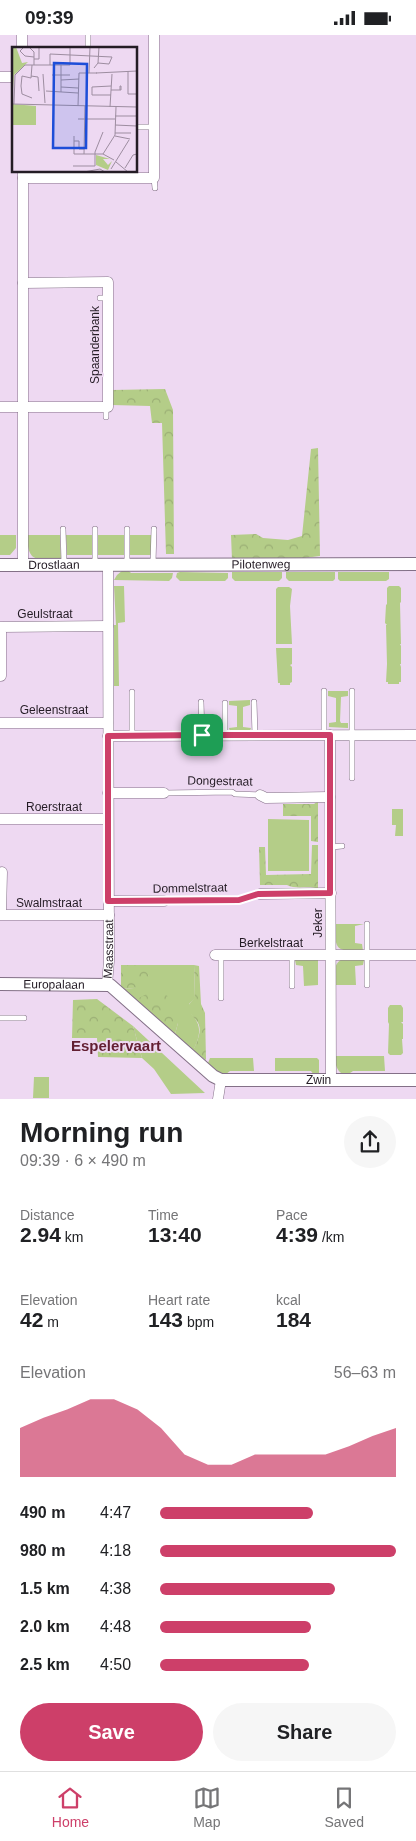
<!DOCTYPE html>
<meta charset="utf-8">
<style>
body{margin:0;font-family:Arial,sans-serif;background:#f6f6f6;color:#202124;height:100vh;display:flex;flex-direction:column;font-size:19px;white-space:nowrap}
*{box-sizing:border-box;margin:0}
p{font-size:16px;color:#757577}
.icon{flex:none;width:28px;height:28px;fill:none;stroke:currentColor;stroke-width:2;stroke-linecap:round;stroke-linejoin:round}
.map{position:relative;height:1064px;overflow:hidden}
.drawer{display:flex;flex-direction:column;background:#fff;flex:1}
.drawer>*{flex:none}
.pin{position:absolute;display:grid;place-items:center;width:42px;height:42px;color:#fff;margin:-21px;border-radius:10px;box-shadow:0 2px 8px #0006}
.round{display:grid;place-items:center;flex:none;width:52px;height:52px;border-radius:26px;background:#f6f6f6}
.overview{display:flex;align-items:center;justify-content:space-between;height:85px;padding:0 20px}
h1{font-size:28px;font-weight:600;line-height:38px}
.figures{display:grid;grid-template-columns:repeat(3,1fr);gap:8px;height:85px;padding:5px 20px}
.figures div{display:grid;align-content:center}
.figures b{font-size:21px;font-weight:600}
.figures small{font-size:14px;font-weight:400}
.figures p{font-size:14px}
.chart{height:140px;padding:10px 20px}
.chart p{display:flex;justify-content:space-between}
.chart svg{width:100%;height:90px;margin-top:5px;fill:#cd3f69;opacity:.7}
.cta{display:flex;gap:10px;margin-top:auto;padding:10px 20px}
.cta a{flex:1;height:58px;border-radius:30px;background:#cd3f69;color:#fff;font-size:20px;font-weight:600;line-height:58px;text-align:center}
.cta a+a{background:#f6f6f6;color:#202124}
ul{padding:0 20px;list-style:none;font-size:16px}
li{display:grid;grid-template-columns:80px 60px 1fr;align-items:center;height:38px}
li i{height:12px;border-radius:6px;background:#cd3f69}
.status{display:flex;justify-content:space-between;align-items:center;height:35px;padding:0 25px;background:#fff;direction:ltr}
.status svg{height:14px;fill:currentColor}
.dock{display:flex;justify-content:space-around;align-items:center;height:70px;border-top:1px solid #e0e0e0;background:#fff;font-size:14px;color:#757577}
.dock a{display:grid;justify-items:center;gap:2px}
.dock .active{color:#cd3f69}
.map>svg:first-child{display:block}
</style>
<div class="status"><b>09:39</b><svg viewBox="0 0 49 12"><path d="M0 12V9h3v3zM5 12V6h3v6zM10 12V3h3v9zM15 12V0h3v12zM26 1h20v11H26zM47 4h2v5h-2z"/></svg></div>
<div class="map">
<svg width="416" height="1064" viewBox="0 0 416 1064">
<defs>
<pattern id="forest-crowns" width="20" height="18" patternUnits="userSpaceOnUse" patternTransform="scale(1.25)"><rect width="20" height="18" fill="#b4cd88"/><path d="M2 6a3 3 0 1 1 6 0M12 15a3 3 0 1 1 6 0" fill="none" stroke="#9baf75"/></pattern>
</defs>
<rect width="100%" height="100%" fill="#eed9f2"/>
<path fill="#b4cd88" d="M0,500h16v13l-6,7h-10z
M27,500h33l1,24c-25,0 -33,5 -34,-24z
M66,500h26v20h-25z
M98,500h27v20h-27z
M129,500h22v20h-22z
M123,535h5l3,3h42l-1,5 -3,3 -55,-1 3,-5z
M180,537l48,1v5l-3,3h-45l-4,-4 1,-4z
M232,537h50v6l-3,3h-44l-3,-3z
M286,537h49v7l-2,2h-44l-3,-3z
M338,537h51v7l-3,2h-46l-2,-2z
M114,551h10l1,36 -7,1 1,63h-5v-61h2z
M389,551h10l2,2v14l-1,1 1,41h-1l1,2v18h-1l1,3v15h-2v2h-11v-2h-2l1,-18 -1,-39h1l-2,-2 1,-18 1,-1v-16z
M278,552h11l3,2 -2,17 2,38h-16v-55z
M276,613h16v16l-2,1 2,2v15l-2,1v2h-10v-2h-2z
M328,656h20v5l-7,1 -1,24 1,2h7v5l-19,-1v-4l7,-1v-24l-8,-2z
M250,665v5l-7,2v20l8,1 -1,3h-20l-1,-3 8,-1v-21l-8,-1v-4z
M392,774h11v27h-8l1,-11h-4z
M268,784l41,1v51h-41z
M335,889h29l-9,2v17l7,1 1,7c-27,0 -28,0 -28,-27z
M318,924v26l-14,1 -1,-20 -7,-1 -1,-5z
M342,924l22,1 -1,5 -8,1 1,19h-21c0,-10 -3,-20 7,-26z
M149,930h45l1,33 -6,6c1,13 4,9 8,18 5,10 0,20 -4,29l-18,-17 3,-11 -41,-21 -16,-13 13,-1 15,-13z
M390,970h11l2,3v14h-2l2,2v15h-1l1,14 -2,2h-11l-2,-2 1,-29 -1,-2v-14z
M133,991l72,67 -34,1 -17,-25 -12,-11z
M335,1021h49l1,15h-32c-12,10 -19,-4 -18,-15z
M210,1023h43l1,13h-24l-4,3 -8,-2 -10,-9z
M275,1023h42l2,2v14l-5,1 -3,-4h-36z
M34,1042h15v21h-16z"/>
<path fill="url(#forest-crowns)" d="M165,354l8,21 1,144h-8l-4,-131h-10l-2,-17 -38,-1v-15z
M318,413l2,108 -31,4h-57l-1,-25 25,-1 7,4 25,2 14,-4 9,-87z
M318,766v41l-7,-1v-25h-28v-12h31z
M312,810h6v44c-9,-4 -22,1 -31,-4h-27l-1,-38h6l1,28 45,-1z
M121,930h28v10l-3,7 -12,6 -13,1z
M194,930l5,1 2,38 4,9 1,47 -13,-9c4,-10 11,-22 3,-31 -4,-5 -7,-7 -9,-13l8,-10z
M154,955l9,3 6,4 2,10 7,9v7l-3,11 -38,-32 2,-4z
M97,964l36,27 9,32 -44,-1 -1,-19h-25l1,-38z"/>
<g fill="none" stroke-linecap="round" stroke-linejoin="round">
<defs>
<path id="service" d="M88,0v14
M136,92h18
M154,143l1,10
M100,263h8
M106,382v-10
M63,494l1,34
M95,494v35
M127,494v35
M153,528l1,-34
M324,656v44
M352,656v87
M132,657v44
M201,667l1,33
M254,667l1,33
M225,701v-33
M164,758l68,-1 3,2 25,1
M331,812l11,-1
M164,866l75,-1 21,-6
M367,889v61
M292,920v31
M221,963v-43
M0,983h24"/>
<g id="minor">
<path d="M22,0v14"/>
<path d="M0,42h14"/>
<path d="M23,136v394"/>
<path d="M23,143h131v-143"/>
<path d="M0,372h108v-125l-85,1"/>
<path d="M1,641v-49l107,-1"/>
<path d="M0,688h108"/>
<path d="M330,700l1,345"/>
<path d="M108,701l308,-1"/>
<path d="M108,758h56"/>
<path d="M260,760l6,3 64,-1"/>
<path d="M0,784h108"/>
<path d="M2,837l-1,43h108"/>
<path d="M260,859l71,-1"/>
<path d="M109,866h55"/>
<path d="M215,920h201"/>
<path id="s1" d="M107,949l2,-23 -1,-397"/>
<path d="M218,1064l3,-19"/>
</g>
<g id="tertiary">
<path id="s2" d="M0,530l416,-1"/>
<path id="s3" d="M0,949l110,1 103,91 8,4h195"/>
</g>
</defs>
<use href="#service" stroke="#837087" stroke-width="6"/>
<use href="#minor" stroke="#837087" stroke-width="11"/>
<use href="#tertiary" stroke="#837087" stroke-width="14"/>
<use href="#service" stroke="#fff" stroke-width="5"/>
<use href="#minor" stroke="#fff" stroke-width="10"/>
<use href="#tertiary" stroke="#fff" stroke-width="12"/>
</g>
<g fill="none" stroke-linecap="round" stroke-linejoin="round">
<defs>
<path id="route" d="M202,700h128v158l-72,1 -19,6 -131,1v-165z"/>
</defs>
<use href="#route" stroke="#fff" stroke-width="10"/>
<use href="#route" stroke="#cd3f69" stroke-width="6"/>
</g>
<g text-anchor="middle" stroke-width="4" stroke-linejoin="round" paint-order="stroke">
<g font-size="12" fill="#241c25" stroke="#eed9f2">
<text transform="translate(95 310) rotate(-90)" y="4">Spaanderbank</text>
<text dy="4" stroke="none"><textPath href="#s2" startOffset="54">Drostlaan</textPath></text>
<text dy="4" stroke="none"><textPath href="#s2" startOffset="261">Pilotenweg</textPath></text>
<text x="45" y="583">Geulstraat</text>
<text x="54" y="679">Geleenstraat</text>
<text transform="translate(220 746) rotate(1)" y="4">Dongestraat</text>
<text x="54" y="776">Roerstraat</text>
<text transform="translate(190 853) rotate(-1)" y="4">Dommelstraat</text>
<text x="49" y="872">Swalmstraat</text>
<text transform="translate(318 888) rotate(-90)" y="4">Jeker</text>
<text x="271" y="912">Berkelstraat</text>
<text dy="4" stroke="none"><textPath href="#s1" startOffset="35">Maasstraat</textPath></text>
<text dy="4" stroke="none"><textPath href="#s3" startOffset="54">Europalaan</textPath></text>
<text dy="4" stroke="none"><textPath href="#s3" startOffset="354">Zwin</textPath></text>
</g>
<g font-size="15" font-weight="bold" fill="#631f32" stroke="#eed9f2">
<text x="116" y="1016">Espelervaart</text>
</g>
</g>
<g transform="translate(12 12)">
<rect width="125" height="125" fill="#eed9f2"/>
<path d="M0,57l24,2v19h-24zM84,108l14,4h-7l5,6 4,-4 -4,9 -12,-5z" fill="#b4cd88"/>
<path d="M0,0h4l6,16 6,-1 -14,13 -2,28z" fill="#b4cd88"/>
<path fill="none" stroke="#9d8da0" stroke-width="1" d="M12,0l-4,4 5,5 9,1M17,0l5,5v13M22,12h5v-12M86,16l1,-16M38,18v-11l62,3 -3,7 -11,-1 -4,5M58,18v-18M116,24v23h9M67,26h18M77,26l1,-26M84,26l41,-2M31,27l2,29M40,28h18M19,29l7,1 1,14M49,33l18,-1M49,40l17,1M99,43h10v-4h-1v4M34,44l32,2M49,45v-27M99,48h-19v-8l19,-1M20,51l-10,-4 -1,-8 1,-10 9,2 1,-13M0,57l125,3M2,57l1,-29 10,-10h45M66,59l1,-33M98,60l2,-33M103,69h22M66,72h37M103,78l22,1M103,86h16M62,89v18h29l11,6M103,89l15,3M62,94h5v8h5M72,107l1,-48M91,107l12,-19 1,-28M104,115l12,10M61,119h22v-14l8,-20M113,121l8,-13 4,-1M99,122l18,-29M72,125l16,-3 5,3"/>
<path fill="#1d4ed8" fill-opacity="0.15" stroke="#1d4ed8" stroke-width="2.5" d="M42,16l33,1 -1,84h-33z"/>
<rect width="125" height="125" fill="none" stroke="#241c25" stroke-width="2.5"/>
</g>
</svg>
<div class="pin" style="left:202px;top:700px;background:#1e9e55"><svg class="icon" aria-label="arrive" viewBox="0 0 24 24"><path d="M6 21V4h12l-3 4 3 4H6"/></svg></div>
</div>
<section class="drawer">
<div class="overview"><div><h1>Morning run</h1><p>09:39 · 6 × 490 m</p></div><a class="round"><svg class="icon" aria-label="share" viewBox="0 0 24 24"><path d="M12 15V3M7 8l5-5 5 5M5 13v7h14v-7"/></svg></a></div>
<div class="figures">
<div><p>Distance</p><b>2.94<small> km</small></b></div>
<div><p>Time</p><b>13:40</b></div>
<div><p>Pace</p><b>4:39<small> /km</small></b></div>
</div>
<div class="figures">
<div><p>Elevation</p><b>42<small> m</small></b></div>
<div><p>Heart rate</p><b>143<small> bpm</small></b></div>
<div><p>kcal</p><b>184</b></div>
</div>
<div class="chart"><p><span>Elevation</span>56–63 m</p>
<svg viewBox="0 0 160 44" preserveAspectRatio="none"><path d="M0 44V20L10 15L20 11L30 6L40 6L50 11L60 20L70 33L80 38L90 38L100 33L110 33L120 33L130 33L140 29L150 24L160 20V44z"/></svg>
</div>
<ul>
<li><b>490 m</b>4:47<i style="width:65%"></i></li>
<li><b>980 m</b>4:18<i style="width:100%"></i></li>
<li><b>1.5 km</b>4:38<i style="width:74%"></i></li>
<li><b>2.0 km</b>4:48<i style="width:64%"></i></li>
<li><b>2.5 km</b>4:50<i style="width:63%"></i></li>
</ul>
<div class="cta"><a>Save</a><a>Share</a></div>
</section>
<nav class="dock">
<a class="active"><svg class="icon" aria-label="home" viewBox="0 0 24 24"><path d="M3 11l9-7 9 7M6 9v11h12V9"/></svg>Home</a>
<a><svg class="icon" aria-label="map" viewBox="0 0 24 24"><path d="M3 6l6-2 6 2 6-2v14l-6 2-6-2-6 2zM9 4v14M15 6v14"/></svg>Map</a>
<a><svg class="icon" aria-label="saved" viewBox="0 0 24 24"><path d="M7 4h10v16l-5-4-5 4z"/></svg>Saved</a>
</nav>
